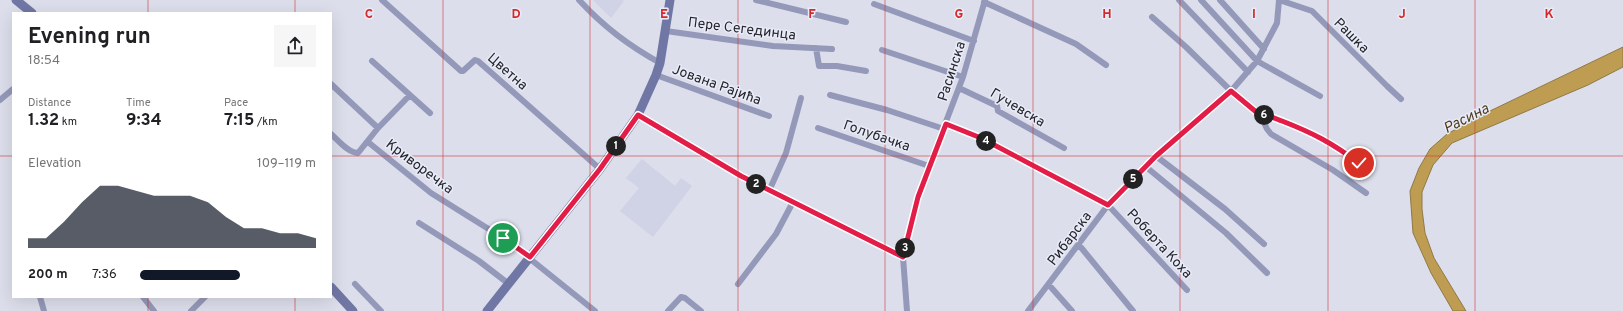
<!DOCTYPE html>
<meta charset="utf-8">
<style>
body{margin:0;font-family:Overpass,sans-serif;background:#f6f6f6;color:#202124;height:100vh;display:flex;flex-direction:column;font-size:15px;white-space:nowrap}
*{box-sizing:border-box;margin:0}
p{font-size:13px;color:#757577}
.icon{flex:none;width:22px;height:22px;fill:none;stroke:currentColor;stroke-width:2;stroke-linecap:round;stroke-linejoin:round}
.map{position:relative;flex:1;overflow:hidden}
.sheet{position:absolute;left:12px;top:12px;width:320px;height:286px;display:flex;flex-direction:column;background:#fff;border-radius:0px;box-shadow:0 4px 16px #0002}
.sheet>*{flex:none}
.pin{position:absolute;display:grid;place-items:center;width:34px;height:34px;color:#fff;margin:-17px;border:2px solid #fff;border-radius:50%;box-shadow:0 1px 4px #0007}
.km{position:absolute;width:20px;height:20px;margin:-10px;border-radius:50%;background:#222;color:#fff;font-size:11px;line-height:20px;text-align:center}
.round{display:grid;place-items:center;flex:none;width:42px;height:42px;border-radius:0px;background:#f6f6f6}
.head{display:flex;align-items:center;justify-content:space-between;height:68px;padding:0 16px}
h1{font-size:22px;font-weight:700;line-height:30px}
.stats{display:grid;grid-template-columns:repeat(3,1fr);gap:6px;height:68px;padding:4px 16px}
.stats div{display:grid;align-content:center}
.stats b{font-size:17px;font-weight:700}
.stats small{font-size:11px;font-weight:400}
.stats p{font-size:11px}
.chart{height:112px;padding:8px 16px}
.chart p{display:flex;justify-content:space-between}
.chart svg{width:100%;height:72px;margin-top:4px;fill:#111827;opacity:.7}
ul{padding:0 16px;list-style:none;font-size:13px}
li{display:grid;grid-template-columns:64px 48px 1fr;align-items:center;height:30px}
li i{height:10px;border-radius:5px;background:#111827}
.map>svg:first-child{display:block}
</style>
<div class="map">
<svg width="1623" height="311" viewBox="0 0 1623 311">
<rect width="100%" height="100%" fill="#dcdeeb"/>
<path fill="#d0d2e6" d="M593,0h29l2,1 -13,17z
M642,159l33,27 6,-8 11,8 -39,51 -33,-26 19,-23 -13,-10z"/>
<path fill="#be9d52" stroke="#907946" d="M1623,47v20l-2,1 -33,17 -136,58 -19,22 -11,27v17l3,24 9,25 32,53h-13l-22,-38 -18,-40 -3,-42 9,-23 11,-19 17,-15 43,-23z"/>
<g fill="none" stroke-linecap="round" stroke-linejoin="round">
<path stroke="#9599b9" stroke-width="6" d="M382,0l79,71h2l12,-11 3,1 122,108
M579,0c25,27 49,45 81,63
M756,0l90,22
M1179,0l69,72
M1201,0l56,61 63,35
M1220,0l44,49
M1279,0l33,11 75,75 14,13
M984,2l92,42 30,21
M874,4l100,37
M1152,17l34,30 45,44 29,23 7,15 4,5 62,36 33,23
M666,31l107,15 59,3
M816,48l3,18h18l29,5
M882,50l81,27
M372,61l58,52
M656,75l113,41
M331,84l47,44
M959,88l38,18 1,5 66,37
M830,95l57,15 57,19
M0,100l13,-11
M638,115l103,61 162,81
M1261,116c6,-2 15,3 21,5 31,12 50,22 77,42
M946,124l35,14 127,67 79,85
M818,128l111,38
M331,134c7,6 17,19 27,19l20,-25 32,-33
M368,142l63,51 72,45 27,19
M1156,156l69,53 39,35
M1145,166l81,67 41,40
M769,191l17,-38 15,-55
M419,223l60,38 30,23
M1079,245l54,66
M529,258l66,53
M355,284l26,27
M738,284l38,-50 17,-32
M1049,285l23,26
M40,297l4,14
M143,297l11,14
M191,311l14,-14
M668,311l13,-14 4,1 16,13
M907,311l-4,-54 15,-60 11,-31 34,-89 22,-77
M1028,311l80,-106 48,-49 75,-65 26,-30 20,-38 2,-23"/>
<path stroke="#7177a5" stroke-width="9" d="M16,0l16,13
M331,287l22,24
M487,311l113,-142 38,-54 18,-40 4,-12 10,-63"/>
</g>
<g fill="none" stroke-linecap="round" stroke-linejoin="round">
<defs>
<path id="route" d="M503,238l27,19 70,-88 38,-54 103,61 162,81 15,-60 28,-73 35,14 127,67 48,-49 75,-65 30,25c6,-2 15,3 21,5 31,12 50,22 77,42"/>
</defs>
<use href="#route" stroke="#fff" stroke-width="8"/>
<use href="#route" stroke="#e11d48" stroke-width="5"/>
</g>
<path fill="none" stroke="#d62828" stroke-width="1" stroke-opacity="0.55" d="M148,0v13M295,0v13M443,0v311M590,0v311M738,0v311M885,0v311M1033,0v311M1180,0v311M1328,0v311M1475,0v311M0,156h13M331,156h1292M148,297v14M295,297v14"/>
<g text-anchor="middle" stroke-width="3" stroke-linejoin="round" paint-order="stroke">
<g font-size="14" fill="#25262b" stroke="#e9ebf8">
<text transform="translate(742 28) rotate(7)" y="5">Пере Сегединца</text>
<text transform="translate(1352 35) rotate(45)" y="5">Рашка</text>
<text transform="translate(508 71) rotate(41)" y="5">Цветна</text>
<text transform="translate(951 71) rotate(-72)" y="5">Расинска</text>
<text transform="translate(717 84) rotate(20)" y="5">Јована Рајића</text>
<text transform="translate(1018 107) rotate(31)" y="5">Гучевска</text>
<text transform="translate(877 135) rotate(19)" y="5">Голубачка</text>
<text transform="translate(420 166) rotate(37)" y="5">Криворечка</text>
<text transform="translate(1069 238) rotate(-53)" y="5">Рибарска</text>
<text transform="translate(1160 243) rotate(47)" y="5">Роберта Коха</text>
</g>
<g font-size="15" font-style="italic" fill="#4d3e1d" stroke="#e9ebf8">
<text transform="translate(1466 118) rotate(-27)" y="5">Расина</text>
</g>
</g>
<g font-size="13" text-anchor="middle" font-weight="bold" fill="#d62828" stroke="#e9ebf8" stroke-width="3" stroke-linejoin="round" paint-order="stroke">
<text x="369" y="18">C</text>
<text x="516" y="18">D</text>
<text x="664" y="18">E</text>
<text x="812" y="18">F</text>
<text x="959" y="18">G</text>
<text x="1107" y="18">H</text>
<text x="1254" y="18">I</text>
<text x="1402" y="18">J</text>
<text x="1549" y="18">K</text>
</g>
</svg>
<div class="pin" style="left:503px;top:238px;background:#1e9e55"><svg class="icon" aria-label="arrive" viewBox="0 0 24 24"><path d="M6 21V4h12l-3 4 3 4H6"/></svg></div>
<div class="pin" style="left:1359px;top:163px;background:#d93025"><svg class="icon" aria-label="check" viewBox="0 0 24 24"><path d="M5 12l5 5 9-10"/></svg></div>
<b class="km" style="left:616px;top:146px">1</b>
<b class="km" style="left:756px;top:184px">2</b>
<b class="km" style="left:905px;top:248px">3</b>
<b class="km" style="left:986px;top:141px">4</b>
<b class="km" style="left:1133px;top:179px">5</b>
<b class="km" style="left:1264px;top:115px">6</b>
<section class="sheet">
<div class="head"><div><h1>Evening run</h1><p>18:54</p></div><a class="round"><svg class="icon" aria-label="share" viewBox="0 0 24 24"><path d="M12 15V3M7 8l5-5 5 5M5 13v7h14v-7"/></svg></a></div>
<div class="stats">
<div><p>Distance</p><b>1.32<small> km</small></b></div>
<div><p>Time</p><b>9:34</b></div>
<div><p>Pace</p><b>7:15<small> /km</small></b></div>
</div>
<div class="chart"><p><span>Elevation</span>109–119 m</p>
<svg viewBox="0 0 160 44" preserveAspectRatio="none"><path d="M0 44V38L10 38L20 28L30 16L40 6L50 6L60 9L70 12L80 12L90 12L100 16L110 25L120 32L130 32L140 35L150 35L160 38V44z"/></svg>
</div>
<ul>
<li><b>200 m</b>7:36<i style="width:57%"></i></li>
</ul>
</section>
</div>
